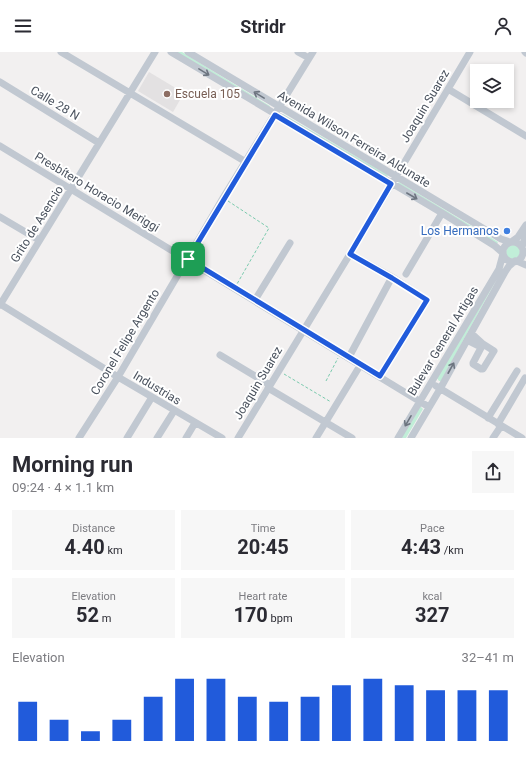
<!DOCTYPE html>
<meta charset="utf-8">
<style>
body{margin:0;font-family:Roboto,sans-serif;background:#f7f7f7;color:#2b2b33;height:100vh;display:flex;flex-direction:column;font-size:15px;white-space:nowrap}
*{box-sizing:border-box;margin:0}
p{font-size:13px;color:#7c7c81}
.icon{flex:none;width:22px;height:22px;fill:none;stroke:currentColor;stroke-width:2;stroke-linecap:round;stroke-linejoin:round}
.map{position:relative;height:386px;overflow:hidden}
.panel{display:flex;flex-direction:column;background:#fff;flex:1}
.panel>*{flex:none}
.buttons{position:absolute;left:470px;top:12px;display:grid;gap:8px}
.buttons a{display:grid;place-items:center;width:44px;height:44px;border-radius:0px;background:#fff;box-shadow:0 2px 6px #0003;font-size:20px}
.pin{position:absolute;display:grid;place-items:center;width:34px;height:34px;color:#fff;margin:-17px;border-radius:8px;box-shadow:0 2px 6px #0006}
.round{display:grid;place-items:center;flex:none;width:42px;height:42px;border-radius:0px;background:#f7f7f7}
.overview{display:flex;align-items:center;justify-content:space-between;height:68px;padding:0 12px}
h1{font-size:22px;font-weight:700;line-height:30px}
.stats{display:grid;grid-template-columns:repeat(3,1fr);gap:6px;height:68px;padding:4px 12px}
.stats div{display:grid;align-content:center;border-radius:0px;background:#f7f7f7;text-align:center}
.stats b{font-size:20px;font-weight:700}
.stats small{font-size:11px;font-weight:400}
.stats p{font-size:11px}
.chart{height:112px;padding:8px 12px}
.chart p{display:flex;justify-content:space-between}
.chart svg{width:100%;height:72px;margin-top:4px;stroke:#215bdb;stroke-width:6}
header{display:flex;justify-content:space-between;align-items:center;height:52px;padding:0 12px;background:#fff;font-size:18px;font-weight:700}
.map>svg:first-child{display:block}
</style>
<header><svg class="icon" aria-label="menu" viewBox="0 0 24 24"><path d="M4 6h16M4 12h16M4 18h16"/></svg>Stridr<svg class="icon" aria-label="person" viewBox="0 0 24 24"><circle cx="12" cy="8" r="4"/><path d="M4 21q1-7 8-7t8 7"/></svg></header>
<div class="map">
<svg width="526" height="386" viewBox="0 0 526 386">
<rect width="100%" height="100%" fill="#f2f0f0"/>
<path fill="#e3e1e2" d="M149,20l35,21 -11,19 -35,-21z"/>
<path fill="#c1eed8" d="M175,0h7l88,54 -1,3z
M283,62l105,61 -2,3 -105,-62z
M399,130l99,60 -1,2 -100,-60z
M506 200a7 7 0 1 1 14 0a7 7 0 1 1-14 0Z
M505,212l-64,117h-2l-2,-3z
M420,355h1l2,2 -17,29h-5z"/>
<g fill="none" stroke-linecap="round" stroke-linejoin="round">
<path stroke="#7acaad" stroke-width="1" stroke-dasharray="3 2" stroke-linecap="butt" d="M228,149l41,27 -32,56
M284,322l47,28
M326,329l12,-23"/>
<path stroke="#c1c8d1" stroke-width="7" d="M61,0l185,110
M171,0l271,161 53,33 8,7
M188,0l313,187 9,3
M298,0l11,6
M525,0l1,1
M0,30l99,61
M448,37l78,47
M0,94l429,261
M0,165l39,23
M511,190l7,-5 8,-12
M503 200a10 10 0 1 1 20 0a10 10 0 1 1-20 0Z
M522,195l4,-12
M350,202l42,23 35,23 -47,76
M517,209l9,4
M406,222l36,-61
M255,248l35,-57
M0,252l118,73 104,61
M0,253l155,-253
M471,281l12,11 11,7 -11,18h-2l-8,-5v-1l10,-19
M467,288l14,7
M220,303l50,30
M349,305l43,-80
M436,334l86,52
M268,336l84,50
M488,366l29,-47
M498,372l27,-46
M79,386l39,-61 105,-179 90,-146
M127,386l25,-41
M157,386l17,-27
M186,386l9,-15
M238,386l112,-184 120,-202
M316,386l45,-74
M398,386l101,-169 4,-15
M411,386l29,-49 65,-117 4,-6 6,-5
M493,386l8,-12"/>
</g>
<defs><path id="oneway-shaft" d="M-6 0H5M1.5-3L5.5 0L1.5 3" fill="none" stroke-width="1.6" stroke-linecap="round" stroke-linejoin="round"/></defs>
<g stroke="#6d7580">
<use href="#oneway-shaft" transform="translate(204 20) rotate(31)"/>
<use href="#oneway-shaft" transform="translate(259 43) rotate(-149)"/>
<use href="#oneway-shaft" transform="translate(412 144) rotate(30)"/>
<use href="#oneway-shaft" transform="translate(451 316) rotate(-61)"/>
<use href="#oneway-shaft" transform="translate(408 369) rotate(120)"/>
</g>
<g fill="none" stroke-linecap="round" stroke-linejoin="round">
<defs>
<path id="route" d="M275,63l116,69 -41,70 42,24 35,22 -47,76 -192,-117z"/>
</defs>
<use href="#route" stroke="#fff" stroke-width="8"/>
<use href="#route" stroke="#215bdb" stroke-width="5"/>
</g>
<circle fill="#8d6e63" stroke="#fff" stroke-width="1.5" cx="167" cy="42" r="4"/>
<circle fill="#3f7fe0" stroke="#fff" stroke-width="1.5" cx="507" cy="179" r="4"/>
<g text-anchor="middle" stroke-width="4" stroke-linejoin="round" paint-order="stroke">
<g font-size="12" fill="#785e54" stroke="#fff" text-anchor="start">
<text x="175" y="46">Escuela 105</text>
</g>
<g font-size="12" fill="#49515d" stroke="#fff">
<text transform="translate(55 51) rotate(31)" y="4">Calle 28 N</text>
<text transform="translate(425 54) rotate(-59)" y="4">Joaquin Suarez</text>
<text transform="translate(354 87) rotate(31)" y="4">Avenida Wilson Ferreira Aldunate</text>
<text transform="translate(97 140) rotate(31)" y="4">Presbítero Horacio Meriggi</text>
<text transform="translate(37 172) rotate(-58)" y="4">Grito de Asencio</text>
<text transform="translate(443 289) rotate(-59)" y="4">Bulevar General Artigas</text>
<text transform="translate(125 290) rotate(-59)" y="4">Coronel Felipe Argento</text>
<text transform="translate(258 331) rotate(-59)" y="4">Joaquin Suarez</text>
<text transform="translate(157 336) rotate(31)" y="4">Industrias</text>
</g>
<g font-size="12" fill="#366cbe" stroke="#fff" text-anchor="end">
<text x="499" y="183">Los Hermanos</text>
</g>
</g>
</svg>
<div class="buttons">
<a><svg class="icon" aria-label="layers" viewBox="0 0 24 24"><path d="M12 4l9 5-9 5-9-5zM3 14l9 5 9-5"/></svg></a>
</div>
<div class="pin" style="left:188px;top:207px;background:#1e9e55"><svg class="icon" aria-label="arrive" viewBox="0 0 24 24"><path d="M6 21V4h12l-3 4 3 4H6"/></svg></div>
</div>
<section class="panel">
<div class="overview"><div><h1>Morning run</h1><p>09:24 · 4 × 1.1 km</p></div><a class="round"><svg class="icon" aria-label="share" viewBox="0 0 24 24"><path d="M12 15V3M7 8l5-5 5 5M5 13v7h14v-7"/></svg></a></div>
<div class="stats">
<div><p>Distance</p><b>4.40<small> km</small></b></div>
<div><p>Time</p><b>20:45</b></div>
<div><p>Pace</p><b>4:43<small> /km</small></b></div>
</div>
<div class="stats">
<div><p>Elevation</p><b>52<small> m</small></b></div>
<div><p>Heart rate</p><b>170<small> bpm</small></b></div>
<div><p>kcal</p><b>327</b></div>
</div>
<div class="chart"><p><span>Elevation</span>32–41 m</p>
<svg viewBox="0 0 160 44" preserveAspectRatio="none"><path d="M5 44V20M15 44V31M25 44V38M35 44V31M45 44V17M55 44V6M65 44V6M75 44V17M85 44V20M95 44V17M105 44V10M115 44V6M125 44V10M135 44V13M145 44V13M155 44V13"/></svg>
</div>
</section>
